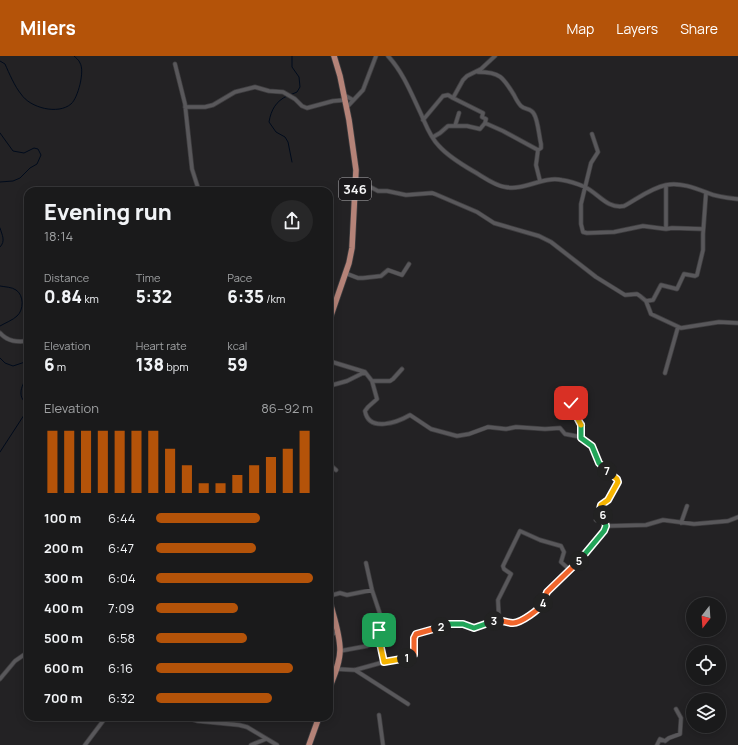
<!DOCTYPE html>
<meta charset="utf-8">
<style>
body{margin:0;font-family:Manrope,sans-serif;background:#272728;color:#f1f3f6;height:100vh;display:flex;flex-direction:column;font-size:15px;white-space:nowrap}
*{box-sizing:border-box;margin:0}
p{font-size:13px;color:#9fa1a3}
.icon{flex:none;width:22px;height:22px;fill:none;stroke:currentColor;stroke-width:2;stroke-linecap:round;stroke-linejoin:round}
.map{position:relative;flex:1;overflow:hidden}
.panel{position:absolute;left:24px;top:131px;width:309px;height:534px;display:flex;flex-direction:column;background:#1a1a1b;border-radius:12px;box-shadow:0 2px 10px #0003,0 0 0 1px #38383a}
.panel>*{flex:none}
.needle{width:26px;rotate:197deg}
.fabs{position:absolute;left:686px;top:541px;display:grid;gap:8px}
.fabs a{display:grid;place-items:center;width:40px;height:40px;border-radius:50%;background:#1a1a1b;box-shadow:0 2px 10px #0003,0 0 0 1px #38383a;font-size:20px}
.pin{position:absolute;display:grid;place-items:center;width:34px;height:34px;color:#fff;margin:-17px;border-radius:8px;box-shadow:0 2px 6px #0006}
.km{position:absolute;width:20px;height:20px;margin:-10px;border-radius:50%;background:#222;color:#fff;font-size:11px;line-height:20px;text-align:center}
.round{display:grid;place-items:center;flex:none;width:42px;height:42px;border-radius:21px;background:#272728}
.headline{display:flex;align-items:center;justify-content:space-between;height:68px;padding:0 20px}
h1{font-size:22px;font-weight:800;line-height:30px}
.figures{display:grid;grid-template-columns:repeat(3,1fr);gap:6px;height:68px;padding:4px 20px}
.figures div{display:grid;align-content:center}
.figures b{font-size:17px;font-weight:800}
.figures small{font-size:11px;font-weight:400}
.figures p{font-size:11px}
.chart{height:112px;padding:8px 20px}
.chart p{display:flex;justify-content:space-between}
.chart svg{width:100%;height:72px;margin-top:4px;stroke:#b45309;stroke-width:6}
ul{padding:0 20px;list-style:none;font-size:13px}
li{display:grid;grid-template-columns:64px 48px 1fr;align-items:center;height:30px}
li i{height:10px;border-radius:5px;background:#b45309}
header{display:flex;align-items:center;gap:24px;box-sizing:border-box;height:56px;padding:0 20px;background:#b45309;color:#fff}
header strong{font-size:19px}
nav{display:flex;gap:22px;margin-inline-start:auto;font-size:14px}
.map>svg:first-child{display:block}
</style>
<header>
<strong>Milers</strong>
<nav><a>Map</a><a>Layers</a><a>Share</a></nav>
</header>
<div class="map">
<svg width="738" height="689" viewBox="0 0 738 689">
<rect width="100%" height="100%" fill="#232224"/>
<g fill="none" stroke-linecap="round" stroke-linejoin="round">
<path stroke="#000b1c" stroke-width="1" d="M0,5l5,3c4,9 10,23 16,30 9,14 37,21 50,10 7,-6 14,-33 9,-41 -1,-3 -4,-5 -6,-7
M290,39l7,-3 3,-5 -1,-10 -7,-10v-11
M287,40c-11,5 -16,14 -18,26l7,10 9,5 3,5 4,20
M0,77l13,18 11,2 10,-5 4,1 3,6 -4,9 -7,4 -10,10 -7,3 -13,1
M0,172c2,7 6,13 0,19
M0,230c5,1 12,1 16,4 8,5 8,20 1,26 -4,4 -12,7 -17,10
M0,302l5,5 8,3 15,-5
M27,348c-11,-8 -5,-19 1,-29
M0,396l26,-40 1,-8"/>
<defs>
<path id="minor" d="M388,0c15,16 24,39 33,58 5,11 9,23 18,32 9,10 22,18 34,25 9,5 22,15 32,16 20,4 37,-11 57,-7 7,1 16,4 23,7 14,7 22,22 39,19 13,-7 27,-18 42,-21 14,-3 29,3 42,8 9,4 20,5 30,6
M175,8l10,40 7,65 7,22
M478,16c22,0 25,5 36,23 2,4 4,8 7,11 4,4 10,2 13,8 4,6 5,22 7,30v4l-3,2
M344,39l9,5
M453,42l30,15 -1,4 4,2 -1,4 18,8 35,19 -2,15 4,16
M185,51h20l8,-2 22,-13 20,-5 14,4 14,1 12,7 7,7 5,2 26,-7 12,-1
M347,51l16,-17 13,-34
M423,64l20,-24 5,-1 5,3 10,-18 4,-4 14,-7 14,-13
M455,70l4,-13
M592,78l6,18 -7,11 -10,41v20l2,8 4,1 27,-1 29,-6 23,3 6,-1 31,1
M433,81l7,-4 8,-7h19l13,3 5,-6
M355,123l23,12h9l19,4 26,-2 3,1 42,18 17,11 45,13 12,6 45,35 29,18 12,-1 3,2 6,5 5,13 30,14 38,-6 19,1
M666,129v44
M345,217l13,5h5l18,-2 7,-6 14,5 7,-11
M646,245l7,-1 8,-15 16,4 7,-15 11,2 2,-1 6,-25v-16l3,-41
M0,277c8,9 17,9 28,8
M329,305l36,11 7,9 5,18 -9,8 -3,4c4,22 33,11 45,4l21,14 26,7 12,-2 19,-7 18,2 10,-2 29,2 15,-1 5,6 16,3
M665,317l13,-46
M372,325h18l3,-2 9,-10
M329,330l18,-5 18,-9
M581,341l-8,3 -3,5 11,19v13l12,11 7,16 18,17 -10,19 -7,5v5l5,16
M329,408l7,6
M596,464l6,-6
M681,467l6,-17
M366,507l6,27 11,33c0,5 -5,6 -5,11l6,28
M329,540l11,-3 7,2 25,-5
M499,563l-1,-19 13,-26 -7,-5 -1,-3 17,-35 20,9 21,6 3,6 -3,10 9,8
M329,578l8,-1
M340,595l27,-5 12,-6
M336,613l19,1 29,-8 27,-4 4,-6 -1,-14 1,-4 20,-5 15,-5h13l11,4 25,-9 13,4 5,-1 23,-14 7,-16 31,-30 25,-29 3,-7 40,-1 17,-5 31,4 34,-3 10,-4
M355,614l53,34
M0,623l15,-18 13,-9
M379,659l4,30
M184,661l14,4 41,4 8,2 30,18
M85,689l21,-28
M251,689l15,-6
M657,689l3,-6 5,2 4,-3 11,-4 1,-16 -5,-9"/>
<path id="primary" d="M329,265l20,-58 3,-15 4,-78 -7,-50 -9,-44 -6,-20
M329,542c4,17 11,35 11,52 0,13 -6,26 -11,39
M309,689l10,-28"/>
</defs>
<use href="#minor" stroke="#3f3e40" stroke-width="5"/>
<use href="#primary" stroke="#3f3e40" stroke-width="7"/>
<use href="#minor" stroke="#59585b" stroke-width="3.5"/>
<use href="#primary" stroke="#b58378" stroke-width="5.5"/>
</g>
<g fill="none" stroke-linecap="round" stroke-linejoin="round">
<defs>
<path id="split-1" d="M379,574l-1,4 6,28 23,-4"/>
<path id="split-2" d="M407,602l7,-3v-17l2,-4 25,-7"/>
<path id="split-3" d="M441,571l5,-3h17l11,4 20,-7"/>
<path id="split-4" d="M494,565c7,-2 12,2 19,2 8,0 27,-14 30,-20"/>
<path id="split-5" d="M543,547l4,-11 32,-31"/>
<path id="split-6" d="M579,505l25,-30 2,-5 -3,-11"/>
<path id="split-7" d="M603,459l-3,-6 1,-4 7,-5 10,-18 -1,-3 -10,-8"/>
<path id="split-8" d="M581,369v13l11,8 7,17 8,8"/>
<path id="split-9" d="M571,347v3l10,19"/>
</defs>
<use href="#split-1" stroke="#fff" stroke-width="8"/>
<use href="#split-2" stroke="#fff" stroke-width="8"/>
<use href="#split-3" stroke="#fff" stroke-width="8"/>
<use href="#split-4" stroke="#fff" stroke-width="8"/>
<use href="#split-5" stroke="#fff" stroke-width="8"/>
<use href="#split-6" stroke="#fff" stroke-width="8"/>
<use href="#split-7" stroke="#fff" stroke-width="8"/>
<use href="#split-8" stroke="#fff" stroke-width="8"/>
<use href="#split-9" stroke="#fff" stroke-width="8"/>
<use href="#split-1" stroke="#f5b400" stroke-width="5"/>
<use href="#split-2" stroke="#f0652b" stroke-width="5"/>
<use href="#split-3" stroke="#22a559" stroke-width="5"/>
<use href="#split-4" stroke="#f0652b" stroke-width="5"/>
<use href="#split-5" stroke="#f0652b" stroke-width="5"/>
<use href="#split-6" stroke="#22a559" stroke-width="5"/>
<use href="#split-7" stroke="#f5b400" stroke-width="5"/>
<use href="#split-8" stroke="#22a559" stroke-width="5"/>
<use href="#split-9" stroke="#f5b400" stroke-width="5"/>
</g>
<g text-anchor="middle" stroke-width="4" stroke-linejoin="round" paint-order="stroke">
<rect fill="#1a181b" stroke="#b3b1b4" stroke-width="1" x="339" y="122" width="32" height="22" rx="3"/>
<g font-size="13" font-weight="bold" fill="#f4f3f5">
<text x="355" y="138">346</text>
</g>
</g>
</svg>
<div class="fabs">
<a><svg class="needle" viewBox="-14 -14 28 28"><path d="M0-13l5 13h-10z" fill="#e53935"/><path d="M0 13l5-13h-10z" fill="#9fa1a3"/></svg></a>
<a><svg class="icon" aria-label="locate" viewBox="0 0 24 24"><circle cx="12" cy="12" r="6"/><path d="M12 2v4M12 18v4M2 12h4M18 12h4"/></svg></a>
<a><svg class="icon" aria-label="layers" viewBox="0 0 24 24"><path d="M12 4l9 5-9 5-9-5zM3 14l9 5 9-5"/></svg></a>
</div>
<div class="pin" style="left:379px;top:574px;background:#1e9e55"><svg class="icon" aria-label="arrive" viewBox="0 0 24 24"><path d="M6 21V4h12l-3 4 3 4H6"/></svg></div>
<div class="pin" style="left:571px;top:347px;background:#d93025"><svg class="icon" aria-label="check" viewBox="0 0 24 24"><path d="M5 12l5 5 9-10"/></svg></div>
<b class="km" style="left:407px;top:602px">1</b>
<b class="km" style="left:441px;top:571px">2</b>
<b class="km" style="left:494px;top:565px">3</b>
<b class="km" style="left:543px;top:547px">4</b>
<b class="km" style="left:579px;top:505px">5</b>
<b class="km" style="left:603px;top:459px">6</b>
<b class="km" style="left:607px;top:415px">7</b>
<section class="panel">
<div class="headline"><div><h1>Evening run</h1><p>18:14</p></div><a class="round"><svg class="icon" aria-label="share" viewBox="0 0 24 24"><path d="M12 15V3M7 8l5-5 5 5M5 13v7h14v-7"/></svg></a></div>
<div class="figures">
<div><p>Distance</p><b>0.84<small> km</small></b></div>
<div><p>Time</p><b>5:32</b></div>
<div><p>Pace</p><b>6:35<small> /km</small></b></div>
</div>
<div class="figures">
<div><p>Elevation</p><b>6<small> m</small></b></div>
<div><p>Heart rate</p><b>138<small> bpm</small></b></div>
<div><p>kcal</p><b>59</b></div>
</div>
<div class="chart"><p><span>Elevation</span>86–92 m</p>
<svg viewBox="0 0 160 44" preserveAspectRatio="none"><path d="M5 44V6M15 44V6M25 44V6M35 44V6M45 44V6M55 44V6M65 44V6M75 44V17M85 44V27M95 44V38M105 44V38M115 44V33M125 44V27M135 44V22M145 44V17M155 44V6"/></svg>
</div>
<ul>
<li><b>100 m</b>6:44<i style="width:66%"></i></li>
<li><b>200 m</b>6:47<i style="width:64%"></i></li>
<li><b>300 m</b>6:04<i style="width:100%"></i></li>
<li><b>400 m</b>7:09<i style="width:52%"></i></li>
<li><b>500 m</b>6:58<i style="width:58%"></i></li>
<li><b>600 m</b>6:16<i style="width:87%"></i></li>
<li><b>700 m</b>6:32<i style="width:74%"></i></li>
</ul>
</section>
</div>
